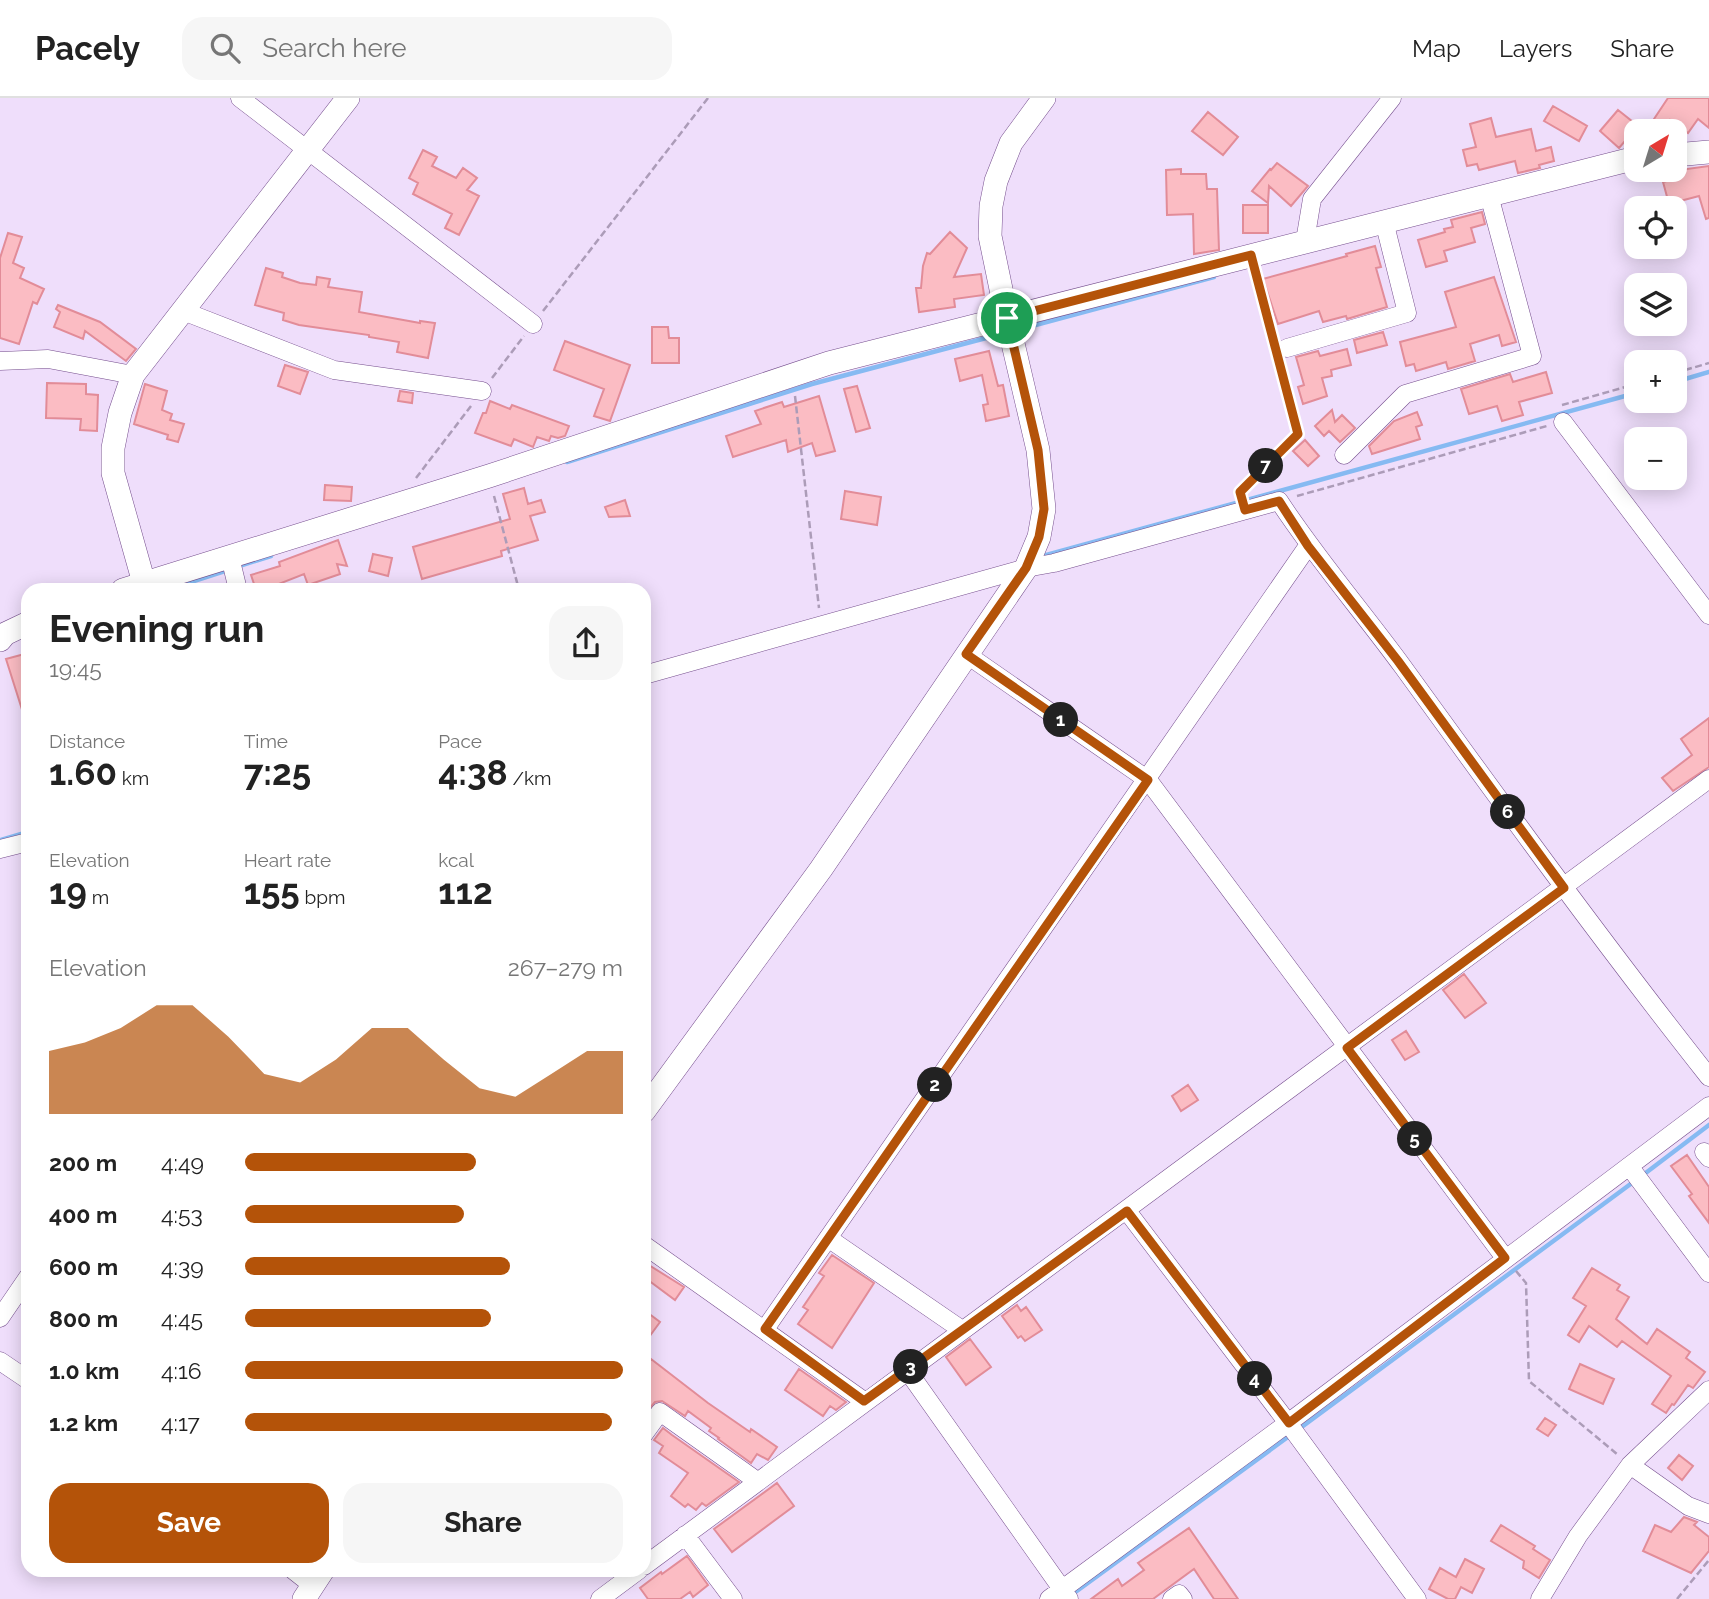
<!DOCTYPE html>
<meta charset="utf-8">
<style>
body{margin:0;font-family:Raleway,sans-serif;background:#f6f6f6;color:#222;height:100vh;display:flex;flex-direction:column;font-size:26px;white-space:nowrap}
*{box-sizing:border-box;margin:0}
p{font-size:23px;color:#767676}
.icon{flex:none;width:38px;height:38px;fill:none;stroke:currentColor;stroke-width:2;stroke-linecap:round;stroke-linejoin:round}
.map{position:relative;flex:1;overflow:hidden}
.sheet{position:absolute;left:21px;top:485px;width:630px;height:994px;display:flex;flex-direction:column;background:#fff;border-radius:21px;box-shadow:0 4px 18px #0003}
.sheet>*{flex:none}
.needle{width:46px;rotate:38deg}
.tools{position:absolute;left:1624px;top:21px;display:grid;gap:14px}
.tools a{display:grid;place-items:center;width:63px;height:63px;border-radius:14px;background:#fff;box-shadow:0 4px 18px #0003;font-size:35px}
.pin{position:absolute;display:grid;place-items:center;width:60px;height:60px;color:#fff;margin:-30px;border:4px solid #fff;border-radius:50%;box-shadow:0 2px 7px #0007}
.km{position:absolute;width:35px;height:35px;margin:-18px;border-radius:50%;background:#222;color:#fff;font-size:19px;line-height:35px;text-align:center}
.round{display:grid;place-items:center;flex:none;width:74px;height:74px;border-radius:21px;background:#f6f6f6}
.head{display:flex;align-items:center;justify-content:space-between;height:119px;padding:0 28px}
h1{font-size:38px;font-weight:700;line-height:52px}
.figures{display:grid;grid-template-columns:repeat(3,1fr);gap:10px;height:119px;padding:7px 28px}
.figures div{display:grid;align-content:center}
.figures b{font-size:35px;font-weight:700}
.figures small{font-size:19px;font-weight:400}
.figures p{font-size:19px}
.chart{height:196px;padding:14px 28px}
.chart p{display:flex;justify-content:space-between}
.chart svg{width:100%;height:126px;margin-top:7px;fill:#b45309;opacity:.7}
.cta{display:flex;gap:14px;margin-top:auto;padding:14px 28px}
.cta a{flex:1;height:80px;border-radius:21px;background:#b45309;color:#fff;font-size:28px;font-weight:700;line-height:80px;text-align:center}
.cta a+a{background:#f6f6f6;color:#222}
ul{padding:0 28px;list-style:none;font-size:23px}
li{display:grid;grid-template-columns:112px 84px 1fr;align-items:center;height:52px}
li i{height:18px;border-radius:9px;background:#b45309}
header{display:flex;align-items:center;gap:42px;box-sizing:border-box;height:98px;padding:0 35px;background:#fff;border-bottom:2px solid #e0e0e0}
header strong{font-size:33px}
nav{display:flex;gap:38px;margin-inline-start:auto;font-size:24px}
.search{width:490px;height:63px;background:#f6f6f6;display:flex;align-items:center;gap:18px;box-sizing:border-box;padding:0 24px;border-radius:21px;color:#767676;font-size:26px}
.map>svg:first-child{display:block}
</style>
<header>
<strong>Pacely</strong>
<div class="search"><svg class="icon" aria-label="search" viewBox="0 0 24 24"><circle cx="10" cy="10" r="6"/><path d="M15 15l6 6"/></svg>Search here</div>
<nav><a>Map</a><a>Layers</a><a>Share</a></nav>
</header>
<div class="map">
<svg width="1709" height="1501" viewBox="0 0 1709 1501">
<rect width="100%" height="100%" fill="#efdefb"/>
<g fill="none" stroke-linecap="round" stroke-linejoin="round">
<path stroke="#86baf2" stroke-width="4.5" d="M1017,232l197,-53
M1675,284l34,-10
M567,364l245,-78 193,-51
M1039,459l597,-164
M236,469l35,-11
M166,492l62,-20
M1,742l27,-8
M1643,1077l66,-50
M1299,1331l337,-249
M1070,1498l222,-162"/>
</g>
<path fill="#fbbcc3" stroke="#e28c98" stroke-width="2" d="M1668,0h41v30l-11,-9 -10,14 -18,-13 -7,11h-17z
M1553,8l34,20 -8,15 -35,-20z
M1618,12l20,16 -19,22 -19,-17z
M1208,14l30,25 -15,18 -31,-24z
M1491,20l5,19 35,-8 5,22 15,-4 3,14 -15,4 1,3 -22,5 -3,-12 -36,9 -2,-6 -10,2 -4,-16 13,-3 -6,-23z
M423,52l14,7 -5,9 24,12 7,-10 14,10 -10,12 12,6 -20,39 -14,-7 7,-14 -39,-20 5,-11 -9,-5z
M1277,65l31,23 -17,20 -22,-20 -1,17 -16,-12 18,-22 1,1z
M1709,68v52l-3,1 -7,-23 -30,8 -6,-22 11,-3 -2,-8z
M1181,71v5h25l1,15h10l2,61 -25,4 -1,-40 -26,1 -1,-45z
M1243,107h25v28h-25z
M1482,114l3,12 -14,4 4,14 -31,9 3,10 -21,6 -8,-27 27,-8 -1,-3 9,-2 -2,-7z
M950,134l17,16 -13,29 27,-3 3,21 -30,4 1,8 -36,5 -3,-24h5l2,-22 4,-13 3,1z
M8,135l14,4 -9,26 11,5 -4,10 24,11 -7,15 -4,-2 -14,42 -19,-6v-80z
M1375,148l6,21 -5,1 11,39 -40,12 -1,-3 -23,6 -4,-11 -41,13 -15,-45 84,-23 -1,-2z
M266,170l17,5 -1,4 18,6 16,2 1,-8 13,2 -2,8 34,5 -3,20 61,11v-2l15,2 -7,35 -31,-6 2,-10 -30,-5v-2l-70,-10 -16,-5 1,-7 -29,-8z
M1494,179l22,65 -14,4 -3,-11 -29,9 5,17 -27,8 -2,-7 -30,9 -2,-7 -8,2 -6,-24 56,-15 -11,-35z
M58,207l42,17 36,27 -10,12 -41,-30 -2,8 -29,-12 6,-15 -4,-3z
M652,229h16l1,11h10v25h-27z
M1383,234l4,13 -30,8 -3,-13z
M565,243l65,24 -20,56 -16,-5 10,-27 -50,-19z
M1347,251l4,16 -20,5 1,6 -10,2 5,18 -24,8 -5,-17 6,-2 -8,-28 22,-6 2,5z
M989,253l9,35 5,-1 6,31 -23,5 -3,-16 5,-1 -6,-29 -22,6 -5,-22z
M285,267l23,7 -8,22 -22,-8z
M1546,274l6,21 -33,9 4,13 -21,6 -5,-15 -28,8 -8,-25 49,-15 3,8z
M47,285l39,1v10l12,1 -1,36 -17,-1 1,-11 -35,-1z
M145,286l22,7 -5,19 10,4 -2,6 14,4 -6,18 -11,-3 1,-4 -34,-11z
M857,288l13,42 -14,4 -12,-43z
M400,293l13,2 -1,10 -14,-2z
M819,298l16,55 -19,5 -4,-13 -24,9 -2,-12 -53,17 -7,-21 35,-12 -6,-13 27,-9 2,5z
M490,303l20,8 2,-4 57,21 -4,10 -7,2 -7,-2 -2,5 -12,-4 -4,10 -19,-8 -3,7 -36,-13 8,-20h3z
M1332,312l3,12 7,-7 13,13 -15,14 -11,-11 -5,5 -9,-10z
M1417,314l5,13 -6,2 4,12 -48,15 -3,-8 25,-25z
M1305,342l14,16 -11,10 -15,-15z
M325,387l27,2 -1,14 -27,-1z
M524,390l4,16 13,-4 4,12 -15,4 8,24 -37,11 1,5 -80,23 -9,-32 97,-28 -7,-25z
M845,393l36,6 -4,28 -36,-6z
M625,402l5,16 -21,1 -4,-10z
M338,442l9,26 -10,-2 3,10 -32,11 -4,-11 -28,11 2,5h-22l-5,-15 29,-9 -1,-4z
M373,456l19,4 -4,18 -19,-5z
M28,555v65l-3,1 -19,-60z
M1709,620v49l-36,24 -11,-13 30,-23 -11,-16z
M1464,876l22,29 -21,15 -22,-28z
M1406,933l13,21 -14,8 -13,-20z
M1188,987l10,15 -17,11 -9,-15z
M1687,1057l22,32v36l-20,-27 3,-2 -21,-28z
M832,1157l42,28 -42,65 -34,-24 10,-14 -5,-3 21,-31 -5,-3z
M644,1164l40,25 -9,13 -31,-23z
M1592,1170l28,17 -3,5 12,7 -13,22 31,25 10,-15 33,23 -4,6 19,14 -12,16 -5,-3 -14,20 -2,-1 -6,9 -14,-9 19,-28 -49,-35 -5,6 -28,-21 -10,16 -11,-7 18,-29 -13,-8z
M1017,1207l4,6 5,-4 16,23 -17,11 -4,-5 -3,2 -16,-22z
M644,1212l16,12 -16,22z
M970,1241l21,28 -25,18 -20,-28z
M651,1261l57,44 42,29 1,-3 26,18 -9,13 -11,-6 -6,9 -33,-24 1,-1 -10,-7 2,-3 -23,-17 -3,5 -23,-15 -7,1 -11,13v-47z
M1580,1266l34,15 -11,25 -34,-15z
M799,1271l47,33 -10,8 -6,-4 -7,10 -38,-26z
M1545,1320l11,7 -8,11 -11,-7z
M663,1330l9,7 67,47 -33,24 -4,-3 -6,7 -8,-6 -3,3 -14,-11 17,-23 -29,-20 4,-7 -9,-6z
M1679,1357l14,11 -11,14 -14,-12z
M777,1385l17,23 -62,46 -18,-23z
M1684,1419l13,5 -3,3 15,12v14l-18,22 -48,-22 12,-26 16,7z
M1501,1427l34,21 -2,3 17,11 -11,18 -16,-10 1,-7 -33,-20z
M1189,1430l49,71h-24l-20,-30 -41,30h-62l27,-20 4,7 22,-16 -6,-7z
M687,1458l21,29 -15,12 -3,-5 -10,7h-32l-8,-11 21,-16 1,2z
M1465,1461l19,10 -12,24 -11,-6 -6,12h-7l-19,-10 11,-21 16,9z"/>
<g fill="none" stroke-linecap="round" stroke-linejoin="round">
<defs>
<path id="minor" d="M240,0l293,226
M1305,143l7,-42 80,-101
M183,213l151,59 148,21
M1287,250l120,-35 -23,-92
M0,263l48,-2 85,16
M1563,324l146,193
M1344,357l61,-61 127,-38 -43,-161
M230,459l8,33
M966,556l182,126 357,478
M644,577l382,-107 28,-5 225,-62c38,58 83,110 124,166 100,138 200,276 306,410
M0,751l28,-7
M1704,1054l5,6
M1629,1068l80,107
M1127,1113l161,212 129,176
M828,1140l134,92
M644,1147l220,156
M0,1220l28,-41
M765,1231l543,-783
M0,1263l28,19
M907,1272l162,229
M644,1336l16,-22 97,69
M1630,1367l58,41 21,8
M685,1437l48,64
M644,1468l1065,-787
M293,1472l19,15
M600,1501l39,-29
M1049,1501l239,-176 421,-317
M1172,1501l7,-5 4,5
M1540,1501l38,-63 52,-71 79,-75"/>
<path id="tertiary" d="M1675,57l34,-3
M144,485l-31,-110v-25l7,-35 13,-38 215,-277
M123,492l366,-114 340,-113 807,-205
M0,542l5,-6 23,-11
M644,1013l177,-242 205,-301 13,-31 5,-28 -6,-59 -31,-132 -17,-82 1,-30 5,-25 15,-38 33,-45
M304,1501l19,-29"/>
</defs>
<use href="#minor" stroke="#754e8d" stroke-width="19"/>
<use href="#tertiary" stroke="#754e8d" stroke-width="24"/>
<path stroke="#ac9cb8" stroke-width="2.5" stroke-dasharray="7 3.5" stroke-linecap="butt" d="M1256,177l17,65
M543,213l165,-213
M1675,275l34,-10
M492,280l32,-42
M795,298l24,212
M1562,307l74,-21
M416,380l55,-72
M1240,396l-1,-2 59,-58 -19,-71
M494,398l25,94
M1297,398l250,-70
M1516,1173l10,12 3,98 88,73
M1677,1501l32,-39"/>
<use href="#minor" stroke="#fff" stroke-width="18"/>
<use href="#tertiary" stroke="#fff" stroke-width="23"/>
</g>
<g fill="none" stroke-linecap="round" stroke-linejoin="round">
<defs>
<path id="route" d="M1251,157l47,179 -58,58 5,18 34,-9 29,45 90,115 166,227 -217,160 158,210 -216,165 -162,-212 -263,190 -99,-72 383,-549 -182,-126 60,-86 13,-31 5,-28 -6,-59 -31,-132z"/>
</defs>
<use href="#route" stroke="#fff" stroke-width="14"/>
<use href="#route" stroke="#b45309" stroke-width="9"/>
</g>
</svg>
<div class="tools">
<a><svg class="needle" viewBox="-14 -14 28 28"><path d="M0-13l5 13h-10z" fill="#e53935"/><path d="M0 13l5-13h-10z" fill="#767676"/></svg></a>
<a><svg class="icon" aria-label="locate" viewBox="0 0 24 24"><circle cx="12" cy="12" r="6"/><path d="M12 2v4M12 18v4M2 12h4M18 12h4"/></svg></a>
<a><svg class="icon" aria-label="layers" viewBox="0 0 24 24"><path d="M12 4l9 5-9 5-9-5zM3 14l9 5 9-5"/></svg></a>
<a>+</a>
<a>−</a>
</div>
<div class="pin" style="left:1007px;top:220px;background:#1e9e55"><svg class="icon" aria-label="arrive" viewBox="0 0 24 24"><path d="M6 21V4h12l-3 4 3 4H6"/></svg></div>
<b class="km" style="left:1061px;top:622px">1</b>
<b class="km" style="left:935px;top:987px">2</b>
<b class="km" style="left:911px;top:1269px">3</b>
<b class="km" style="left:1255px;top:1281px">4</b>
<b class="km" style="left:1415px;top:1041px">5</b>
<b class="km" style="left:1508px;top:714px">6</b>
<b class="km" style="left:1266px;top:368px">7</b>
<section class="sheet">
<div class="head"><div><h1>Evening run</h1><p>19:45</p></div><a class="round"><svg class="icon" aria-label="share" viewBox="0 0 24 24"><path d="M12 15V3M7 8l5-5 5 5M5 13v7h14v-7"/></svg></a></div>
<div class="figures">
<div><p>Distance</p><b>1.60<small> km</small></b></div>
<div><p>Time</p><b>7:25</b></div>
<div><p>Pace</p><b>4:38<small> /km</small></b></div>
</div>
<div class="figures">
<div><p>Elevation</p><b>19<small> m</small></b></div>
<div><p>Heart rate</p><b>155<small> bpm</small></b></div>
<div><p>kcal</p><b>112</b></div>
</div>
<div class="chart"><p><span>Elevation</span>267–279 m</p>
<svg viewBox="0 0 160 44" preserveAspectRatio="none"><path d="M0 44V22L10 19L20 14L30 6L40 6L50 17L60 30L70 33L80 25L90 14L100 14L110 25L120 35L130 38L140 30L150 22L160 22V44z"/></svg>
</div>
<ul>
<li><b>200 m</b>4:49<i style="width:61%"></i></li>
<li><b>400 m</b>4:53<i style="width:58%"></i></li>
<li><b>600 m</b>4:39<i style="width:70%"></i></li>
<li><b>800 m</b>4:45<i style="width:65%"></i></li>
<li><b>1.0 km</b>4:16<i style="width:100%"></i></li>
<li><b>1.2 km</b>4:17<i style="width:97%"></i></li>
</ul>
<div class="cta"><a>Save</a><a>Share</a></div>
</section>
</div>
